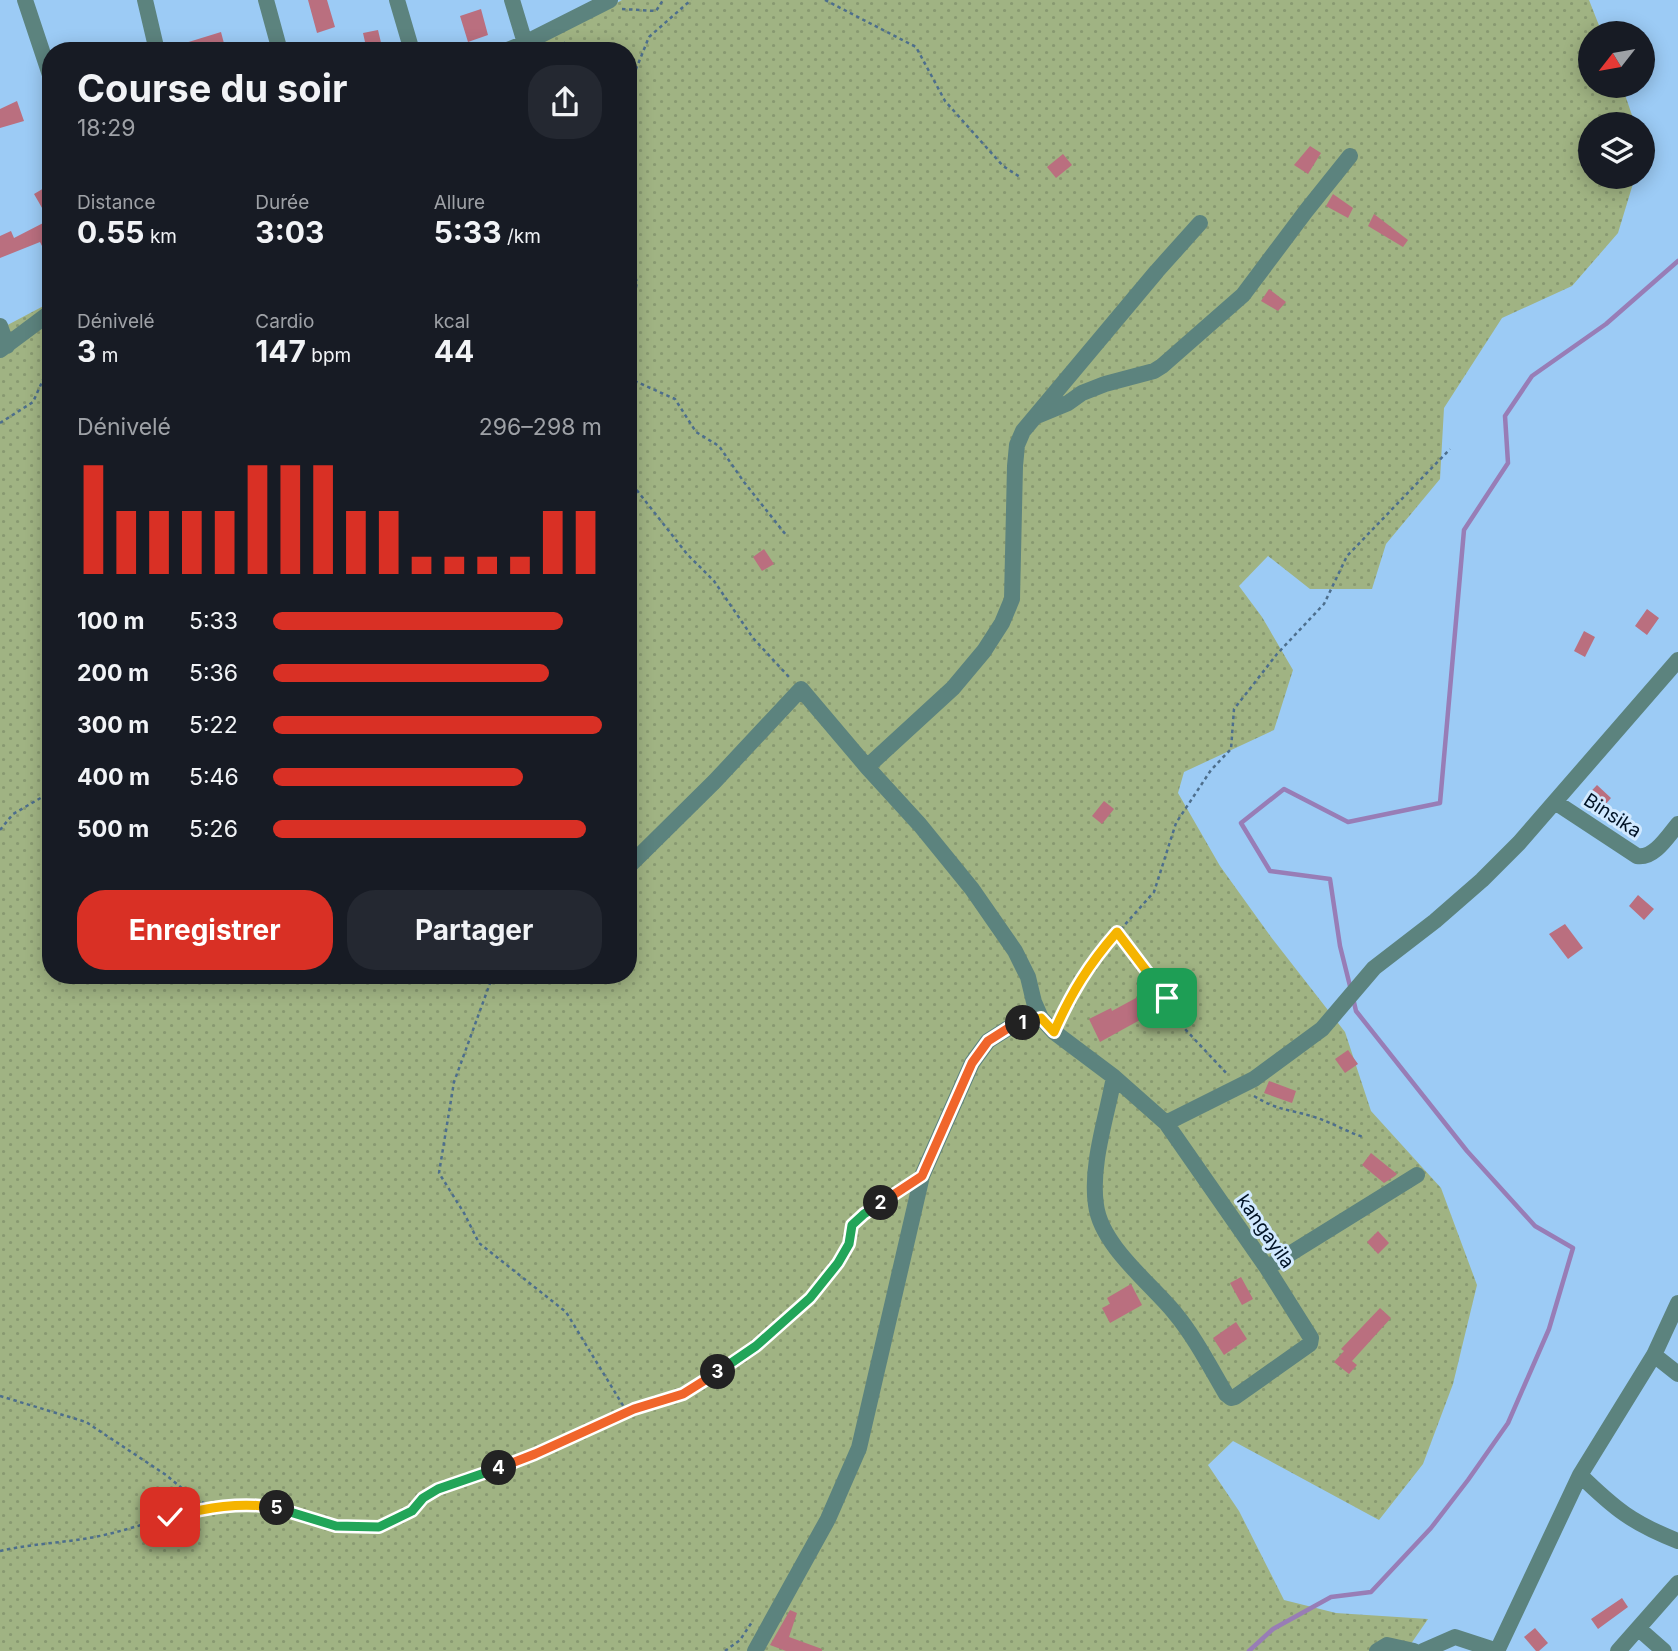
<!DOCTYPE html>
<html lang="fr">
<meta charset="utf-8">
<style>
body{margin:0;font-family:Inter,sans-serif;background:#242831;color:#f1f3f6;height:100vh;display:flex;flex-direction:column;font-size:26px;white-space:nowrap}
*{box-sizing:border-box;margin:0}
p{font-size:23px;color:#9ea1a6}
.icon{flex:none;width:38px;height:38px;fill:none;stroke:currentColor;stroke-width:2;stroke-linecap:round;stroke-linejoin:round}
.map{position:relative;flex:1;overflow:hidden}
.details{position:absolute;left:42px;top:42px;width:595px;height:942px;display:flex;flex-direction:column;background:#171b24;border-radius:28px;box-shadow:0 4px 18px #0003}
.details>*{flex:none}
.needle{width:46px;rotate:239deg}
.controls{position:absolute;left:1578px;top:21px;display:grid;gap:14px}
.controls a{display:grid;place-items:center;width:77px;height:77px;border-radius:50%;background:#171b24;box-shadow:0 4px 18px #0003;font-size:35px}
.pin{position:absolute;display:grid;place-items:center;width:60px;height:60px;color:#fff;margin:-30px;border-radius:14px;box-shadow:0 4px 10px #0006}
.km{position:absolute;width:35px;height:35px;margin:-18px;border-radius:50%;background:#222;color:#fff;font-size:19px;line-height:35px;text-align:center}
.round{display:grid;place-items:center;flex:none;width:74px;height:74px;border-radius:28px;background:#242831}
.summary{display:flex;align-items:center;justify-content:space-between;height:119px;padding:0 35px}
h1{font-size:38px;font-weight:700;line-height:52px}
.figures{display:grid;grid-template-columns:repeat(3,1fr);gap:10px;height:119px;padding:7px 35px}
.figures div{display:grid;align-content:center}
.figures b{font-size:30px;font-weight:700}
.figures small{font-size:19px;font-weight:400}
.figures p{font-size:19px}
.chart{height:196px;padding:14px 35px}
.chart p{display:flex;justify-content:space-between}
.chart svg{width:100%;height:126px;margin-top:7px;stroke:#d93025;stroke-width:6}
.cta{display:flex;gap:14px;margin-top:auto;padding:14px 35px}
.cta a{flex:1;height:80px;border-radius:28px;background:#d93025;color:#fff;font-size:28px;font-weight:700;line-height:80px;text-align:center}
.cta a+a{background:#242831;color:#f1f3f6}
ul{padding:0 35px;list-style:none;font-size:23px}
li{display:grid;grid-template-columns:112px 84px 1fr;align-items:center;height:52px}
li i{height:18px;border-radius:9px;background:#d93025}
.map>svg:first-child{display:block}
</style>
<div class="map">
<svg width="1678" height="1651" viewBox="0 0 1678 1651">
<defs>
<pattern id="green-dots" width="8" height="8" patternUnits="userSpaceOnUse" patternTransform="scale(1.75)"><rect width="8" height="8" fill="#a0b383"/><path d="M2 2h.1M6 6h.1" fill="none" stroke="#889971" stroke-width="1.8" stroke-linecap="round"/></pattern>
</defs>
<rect width="100%" height="100%" fill="#9ccbf5"/>
<path fill="url(#green-dots)" d="M622,0h967l13,33h-11v53h31l13,38h-44v53h44l-17,56 -46,53 -70,32 -58,90 -4,71 -54,65 -14,45h-62l-42,-33 -29,30 23,31 31,53 -19,60 -90,42 -6,21 42,73 51,71 74,95 26,79 70,77 36,97 -24,99 -30,80 -44,56 -146,-79 -25,24 31,46 45,89 52,13 92,6 -22,32h-1406v-1322l51,-27v673h577v-924h-102z"/>
<g fill="none" stroke-linecap="round" stroke-linejoin="round">
<path stroke="#987db6" stroke-width="4.5" d="M1351,990l-11,-44 -10,-67 -60,-8 -29,-48 43,-34 64,33 92,-19 24,-273 44,-67 -3,-47 27,-40 74,-52 72,-63
M1249,1651l24,-22 58,-32 40,-5 60,-64 37,-48 40,-57 41,-94 24,-81 -38,-22 -68,-75 -111,-140 -3,-13"/>
</g>
<path fill="#ba6f7f" d="M308,0h19l8,27 -18,6z
M481,9l7,26 -20,7 -8,-26z
M378,30l5,21h-16l-4,-18z
M221,32l5,19h-56l-1,-3z
M17,101l7,20 -24,7v-19z
M1310,146l11,7 -13,21 -14,-9z
M1063,154l9,11 -16,13 -9,-11z
M51,184v80l-11,-22 -40,16v-22l11,-5 3,7 35,-18 -15,-26z
M1333,194l20,14 -5,10 -22,-12z
M1374,214l34,26 -5,7 -35,-21z
M1269,289l17,13 -8,9 -17,-10z
M764,549l10,15 -12,7 -9,-14z
M1647,609l12,9 -12,17 -12,-9z
M1584,631l11,6 -10,20 -11,-6z
M1597,785l14,13 -14,16 -15,-13z
M1104,801l10,8 -12,15 -10,-8z
M1638,895l16,14 -10,11 -15,-14z
M1565,924l18,24 -15,11 -19,-25z
M1147,992l11,18 -58,32 -11,-23 22,-11 1,3z
M1348,1050l10,14 -13,9 -10,-14z
M1269,1081l27,10 -4,12 -28,-10z
M1371,1153l26,21 -2,2 -11,7 -22,-18z
M1378,1231l11,12 -11,11 -11,-12z
M1241,1277l12,22 -11,6 -12,-22z
M1131,1284l11,21 -32,18 -8,-15 8,-4 -3,-6z
M1380,1308l11,10 -39,43 5,4 -8,9 -15,-12 10,-11 -3,-2z
M1236,1322l11,17 -23,16 -11,-17z
M1622,1598l6,9 -30,22 -7,-10z
M790,1610l7,3 -8,24 33,12v2h-36l-16,-6z
M1535,1628l13,15 -9,8h-3l-12,-14z"/>
<g fill="none" stroke-linecap="round" stroke-linejoin="round">
<path stroke="#4d6e8c" stroke-width="2.5" stroke-dasharray="3.5 3.5" stroke-linecap="butt" d="M825,0l91,47 29,54 58,65 17,11
M622,9l34,2 7,-11
M554,51l11,-9
M628,89l21,-52 42,-37
M628,258l9,24 -9,45
M628,378l47,21 21,33 23,14 25,36 42,53
M0,423l33,-21 18,-40
M628,479l59,75 27,27 39,57 36,39
M0,830l13,-16 38,-22
M1117,932l50,66 18,31 43,46
M493,975l-39,107 -15,91 25,40 15,30 87,69 61,100
M1061,1015l27,-49 66,-74 22,-69 35,-53 20,-21 3,-40 43,-55 47,-50 23,-48 103,-107
M1254,1096c23,14 33,13 57,20 18,5 34,15 52,21
M0,1396l86,26 80,53 29,24 18,8
M0,1551c30,-7 60,-8 89,-13 42,-7 82,-25 124,-32 23,-3 47,-3 69,3 9,1 17,6 25,9 19,7 53,13 73,8 25,-5 38,-25 58,-37l97,-35 99,-45 49,-15 33,-21 40,-27 54,-48 28,-35 11,-19 3,-19 12,-11 38,-25
M725,1651l15,-11 12,-18"/>
<path stroke="#5c837e" stroke-width="16" d="M25,0l26,78
M145,0l12,51
M266,0l14,51
M397,0l15,51
M512,0l13,43
M505,51l20,-8 85,-43
M0,326l7,20
M0,350l51,-38
M1039,415l29,-12 14,-10 23,-9 49,-13 8,-5 81,-71 63,-84 44,-55
M867,767l86,-79 31,-37 18,-28 10,-24 3,-133 2,-21 6,-14 134,-160 43,-48
M1555,802l82,54c17,3 31,-20 41,-32
M628,867l87,-86 86,-92 66,78 53,58 52,64 43,62 13,26 6,25 7,16 13,14 60,45 52,46 101,145 44,70 -1,6 -75,53 -4,1 -5,-4c-16,-27 -31,-57 -52,-82 -25,-30 -73,-67 -78,-107 -6,-40 11,-89 18,-128
M1166,1123l88,-44 68,-50 52,-61 61,-47 47,-41 37,-37 159,-183
M1267,1268l150,-93
M1654,1355l24,19
M1580,1475c35,34 52,48 98,66
M1639,1629l25,22
M755,1651l73,-132 31,-71 63,-272 50,-113 16,-22 22,-14 31,-9
M1377,1651l10,-6 27,6
M1423,1651l32,-14 43,14
M1497,1651l83,-176 74,-120 24,-52
M1618,1651l60,-68"/>
</g>
<g fill="none" stroke-linecap="round" stroke-linejoin="round">
<defs>
<path id="split-1" d="M1023,1023l18,-5 13,14c17,-39 35,-68 63,-100l50,66"/>
<path id="split-2" d="M881,1203l41,-27 50,-113 16,-22 22,-14 13,-4"/>
<path id="split-3" d="M718,1372l38,-26 54,-48 28,-35 11,-19 3,-19 12,-11 17,-11"/>
<path id="split-4" d="M499,1468l36,-14 99,-45 49,-15 35,-22"/>
<path id="split-5" d="M277,1508l59,18 43,1 33,-16 11,-13 15,-9 61,-21"/>
<path id="split-6" d="M170,1517c36,-9 71,-16 107,-9"/>
</defs>
<use href="#split-1" stroke="#fff" stroke-width="14"/>
<use href="#split-2" stroke="#fff" stroke-width="14"/>
<use href="#split-3" stroke="#fff" stroke-width="14"/>
<use href="#split-4" stroke="#fff" stroke-width="14"/>
<use href="#split-5" stroke="#fff" stroke-width="14"/>
<use href="#split-6" stroke="#fff" stroke-width="14"/>
<use href="#split-1" stroke="#f5b400" stroke-width="9"/>
<use href="#split-2" stroke="#f0652b" stroke-width="9"/>
<use href="#split-3" stroke="#22a559" stroke-width="9"/>
<use href="#split-4" stroke="#f0652b" stroke-width="9"/>
<use href="#split-5" stroke="#22a559" stroke-width="9"/>
<use href="#split-6" stroke="#f5b400" stroke-width="9"/>
</g>
<g text-anchor="middle" stroke-width="6" stroke-linejoin="round" paint-order="stroke">
<g font-size="19" fill="#001225" stroke="#d1e9ff">
<text transform="translate(1613 815) rotate(33)" y="7">Binsika</text>
<text transform="translate(1266 1231) rotate(55)" y="7">kangayila</text>
</g>
</g>
</svg>
<div class="controls">
<a><svg class="needle" viewBox="-14 -14 28 28"><path d="M0-13l5 13h-10z" fill="#e53935"/><path d="M0 13l5-13h-10z" fill="#9ea1a6"/></svg></a>
<a><svg class="icon" aria-label="layers" viewBox="0 0 24 24"><path d="M12 4l9 5-9 5-9-5zM3 14l9 5 9-5"/></svg></a>
</div>
<div class="pin" style="left:1167px;top:998px;background:#1e9e55"><svg class="icon" aria-label="arrive" viewBox="0 0 24 24"><path d="M6 21V4h12l-3 4 3 4H6"/></svg></div>
<div class="pin" style="left:170px;top:1517px;background:#d93025"><svg class="icon" aria-label="check" viewBox="0 0 24 24"><path d="M5 12l5 5 9-10"/></svg></div>
<b class="km" style="left:1023px;top:1023px">1</b>
<b class="km" style="left:881px;top:1203px">2</b>
<b class="km" style="left:718px;top:1372px">3</b>
<b class="km" style="left:499px;top:1468px">4</b>
<b class="km" style="left:277px;top:1508px">5</b>
<section class="details">
<div class="summary"><div><h1>Course du soir</h1><p>18:29</p></div><a class="round"><svg class="icon" aria-label="share" viewBox="0 0 24 24"><path d="M12 15V3M7 8l5-5 5 5M5 13v7h14v-7"/></svg></a></div>
<div class="figures">
<div><p>Distance</p><b>0.55<small> km</small></b></div>
<div><p>Durée</p><b>3:03</b></div>
<div><p>Allure</p><b>5:33<small> /km</small></b></div>
</div>
<div class="figures">
<div><p>Dénivelé</p><b>3<small> m</small></b></div>
<div><p>Cardio</p><b>147<small> bpm</small></b></div>
<div><p>kcal</p><b>44</b></div>
</div>
<div class="chart"><p><span>Dénivelé</span>296–298 m</p>
<svg viewBox="0 0 160 44" preserveAspectRatio="none"><path d="M5 44V6M15 44V22M25 44V22M35 44V22M45 44V22M55 44V6M65 44V6M75 44V6M85 44V22M95 44V22M105 44V38M115 44V38M125 44V38M135 44V38M145 44V22M155 44V22"/></svg>
</div>
<ul>
<li><b>100 m</b>5:33<i style="width:88%"></i></li>
<li><b>200 m</b>5:36<i style="width:84%"></i></li>
<li><b>300 m</b>5:22<i style="width:100%"></i></li>
<li><b>400 m</b>5:46<i style="width:76%"></i></li>
<li><b>500 m</b>5:26<i style="width:95%"></i></li>
</ul>
<div class="cta"><a>Enregistrer</a><a>Partager</a></div>
</section>
</div>
